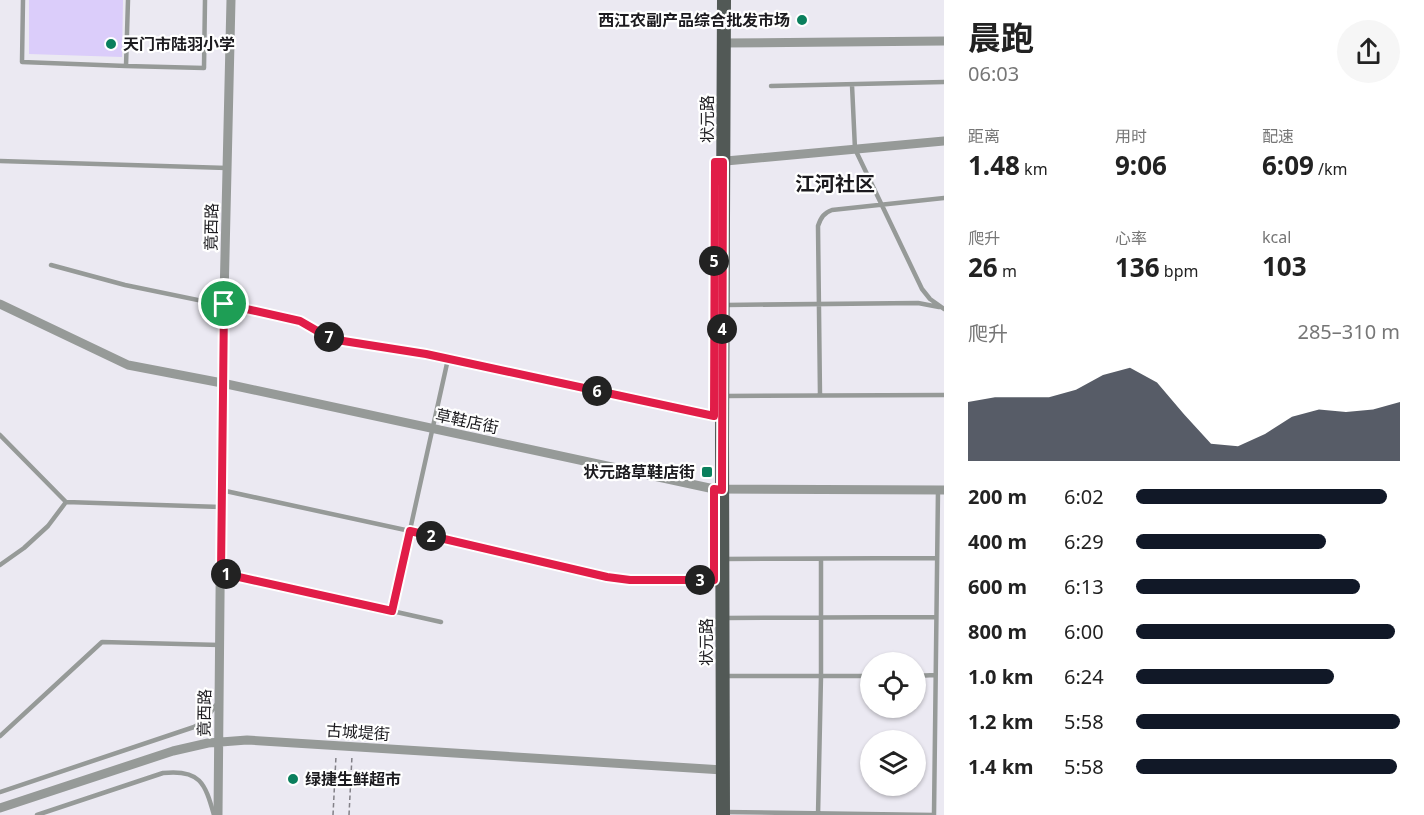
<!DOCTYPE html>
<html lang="zh">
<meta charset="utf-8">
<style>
body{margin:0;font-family:"Noto Sans","Noto Sans SC",sans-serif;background:#f6f6f6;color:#222;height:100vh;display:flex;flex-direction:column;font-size:22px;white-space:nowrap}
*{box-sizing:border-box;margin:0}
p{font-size:20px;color:#767676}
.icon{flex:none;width:33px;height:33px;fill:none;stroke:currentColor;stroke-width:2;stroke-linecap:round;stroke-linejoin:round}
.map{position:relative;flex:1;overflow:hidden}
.sheet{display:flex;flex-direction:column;background:#fff;width:480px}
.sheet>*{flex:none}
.buttons{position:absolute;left:860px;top:652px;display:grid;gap:12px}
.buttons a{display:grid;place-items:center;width:66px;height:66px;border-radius:50%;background:#fff;box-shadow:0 2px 4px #0004;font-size:30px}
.pin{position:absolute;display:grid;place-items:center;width:51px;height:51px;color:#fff;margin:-26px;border:3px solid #fff;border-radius:50%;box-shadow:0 2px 6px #0007}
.km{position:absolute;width:30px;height:30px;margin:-15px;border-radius:50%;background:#222;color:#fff;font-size:16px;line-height:30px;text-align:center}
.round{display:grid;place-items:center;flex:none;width:63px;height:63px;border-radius:32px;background:#f6f6f6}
.headline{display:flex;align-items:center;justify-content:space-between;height:102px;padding:0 24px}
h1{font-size:33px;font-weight:700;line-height:45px}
.figures{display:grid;grid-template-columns:repeat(3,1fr);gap:9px;height:102px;padding:6px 24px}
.figures div{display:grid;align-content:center}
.figures b{font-size:26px;font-weight:700}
.figures small{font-size:16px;font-weight:400}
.figures p{font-size:16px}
.chart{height:168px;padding:12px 24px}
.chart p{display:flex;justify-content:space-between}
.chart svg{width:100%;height:108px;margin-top:6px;fill:#111827;opacity:.7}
ul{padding:0 24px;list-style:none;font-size:20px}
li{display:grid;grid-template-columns:96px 72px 1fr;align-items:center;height:45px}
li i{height:15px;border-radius:8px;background:#111827}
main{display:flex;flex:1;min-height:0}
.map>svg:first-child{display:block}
</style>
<main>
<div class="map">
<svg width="944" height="815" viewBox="0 0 944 815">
<rect width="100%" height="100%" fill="#ebe9f2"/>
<path fill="#dbcdfa" d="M29,0h94l-1,57 -93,-3z"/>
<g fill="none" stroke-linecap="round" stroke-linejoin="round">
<path stroke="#828087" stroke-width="1.5" stroke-dasharray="4.5 3" stroke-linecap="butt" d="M333,815l3,-59
M349,815l3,-59"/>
<path stroke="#969a98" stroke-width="4.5" d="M23,0l-1,62 104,4 2,-66
M126,66l78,2 1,-68
M852,85l3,64 67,140 8,10 14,10
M771,86l173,-4
M0,161l227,7
M51,265l74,20 175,36 26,15 11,5 89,13 288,62
M726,305l192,-2 21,4
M820,395l-2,-169c3,-9 6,-13 14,-16l112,-12
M725,396l219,-1
M0,435l66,67
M221,490l189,41 197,46 23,4 84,-1
M723,559l213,-1
M0,565l24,-17 24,-22 18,-24 155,5
M221,573l171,38 56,-252
M392,611l49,11
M725,618l211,-1
M726,676h144
M915,676l20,-1
M0,736l102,-94 118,3
M0,792l194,-65c10,-5 16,-13 22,-22
M724,812l210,3
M37,815l126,-42c37,-4 42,10 51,42
M818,815l3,-139v-117
M934,815l4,-325"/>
<path stroke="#969a98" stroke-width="9" d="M723,43l221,-2
M715,162l229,-21
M0,304l128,61 94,18 492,106 230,1
M0,808l173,-57 35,-8 39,-3 476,30
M218,815l4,-432 9,-383"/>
<path stroke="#525956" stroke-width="14" d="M723,815l-1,-374 2,-441"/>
</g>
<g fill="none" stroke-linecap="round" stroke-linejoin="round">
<defs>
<path id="route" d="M715,162h8l-1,328 -8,-1v91h-84l-23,-3 -197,-46 -18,80 -171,-38 3,-269 76,17 26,15 11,4 89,14 288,62z"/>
</defs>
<use href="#route" stroke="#fff" stroke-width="12"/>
<use href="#route" stroke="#e11d48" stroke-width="8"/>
</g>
<g fill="#0a7f5d" stroke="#fff" stroke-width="2">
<circle cx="802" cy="20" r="6"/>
<circle cx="111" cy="44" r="6"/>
<rect x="701" y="466" width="12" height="12" rx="3"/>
<circle cx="293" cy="779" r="6"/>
</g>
<g text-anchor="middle" stroke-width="4.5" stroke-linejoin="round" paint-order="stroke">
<g font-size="16" font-weight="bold" fill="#1c1b1f" stroke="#fff" text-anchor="end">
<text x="790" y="26">西江农副产品综合批发市场</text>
<text x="123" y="50" text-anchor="start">天门市陆羽小学</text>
<text x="695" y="478">状元路草鞋店街</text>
<text x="305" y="785" text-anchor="start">绿捷生鲜超市</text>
</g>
<g font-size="16" fill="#1c1b1f" stroke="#fff">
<text transform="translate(707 119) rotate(-90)" y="6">状元路</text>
<text transform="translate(211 227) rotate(-89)" y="6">竟西路</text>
<text transform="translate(467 421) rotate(12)" y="6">草鞋店街</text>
<text transform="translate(706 642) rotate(-90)" y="6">状元路</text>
<text transform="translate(204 713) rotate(-89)" y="6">竟西路</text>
<text transform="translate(358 732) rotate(4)" y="6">古城堤街</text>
</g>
<g font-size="20" font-weight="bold" fill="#1c1b1f" stroke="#fff">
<text x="835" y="191">江河社区</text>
</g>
</g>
</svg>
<div class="buttons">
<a><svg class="icon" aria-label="locate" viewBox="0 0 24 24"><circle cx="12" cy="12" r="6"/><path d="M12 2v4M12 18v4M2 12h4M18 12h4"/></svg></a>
<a><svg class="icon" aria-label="layers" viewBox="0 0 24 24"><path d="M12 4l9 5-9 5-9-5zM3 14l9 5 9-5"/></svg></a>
</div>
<div class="pin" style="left:224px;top:304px;background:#1e9e55"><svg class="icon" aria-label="arrive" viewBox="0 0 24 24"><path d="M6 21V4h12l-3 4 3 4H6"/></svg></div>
<b class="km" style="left:226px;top:574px">1</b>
<b class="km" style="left:431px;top:536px">2</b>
<b class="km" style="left:700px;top:580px">3</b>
<b class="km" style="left:722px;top:329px">4</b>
<b class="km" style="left:714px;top:261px">5</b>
<b class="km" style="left:597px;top:391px">6</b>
<b class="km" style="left:329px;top:337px">7</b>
</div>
<section class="sheet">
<div class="headline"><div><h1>晨跑</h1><p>06:03</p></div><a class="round"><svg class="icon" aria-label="share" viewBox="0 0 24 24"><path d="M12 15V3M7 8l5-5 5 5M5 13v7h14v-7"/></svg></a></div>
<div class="figures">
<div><p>距离</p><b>1.48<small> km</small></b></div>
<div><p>用时</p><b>9:06</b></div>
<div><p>配速</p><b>6:09<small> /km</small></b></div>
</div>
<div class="figures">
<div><p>爬升</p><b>26<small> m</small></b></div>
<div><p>心率</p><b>136<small> bpm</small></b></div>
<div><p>kcal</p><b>103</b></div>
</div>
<div class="chart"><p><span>爬升</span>285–310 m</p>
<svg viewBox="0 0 160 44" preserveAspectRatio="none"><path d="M0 44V20L10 18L20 18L30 18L40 15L50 9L60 6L70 12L80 25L90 37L100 38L110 33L120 26L130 23L140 24L150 23L160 20V44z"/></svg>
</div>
<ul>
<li><b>200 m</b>6:02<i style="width:95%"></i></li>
<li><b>400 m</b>6:29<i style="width:72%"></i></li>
<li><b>600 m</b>6:13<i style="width:85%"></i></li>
<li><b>800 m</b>6:00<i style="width:98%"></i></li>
<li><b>1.0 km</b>6:24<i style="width:75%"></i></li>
<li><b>1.2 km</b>5:58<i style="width:100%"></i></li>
<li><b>1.4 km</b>5:58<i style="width:99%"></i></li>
</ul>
</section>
</main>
